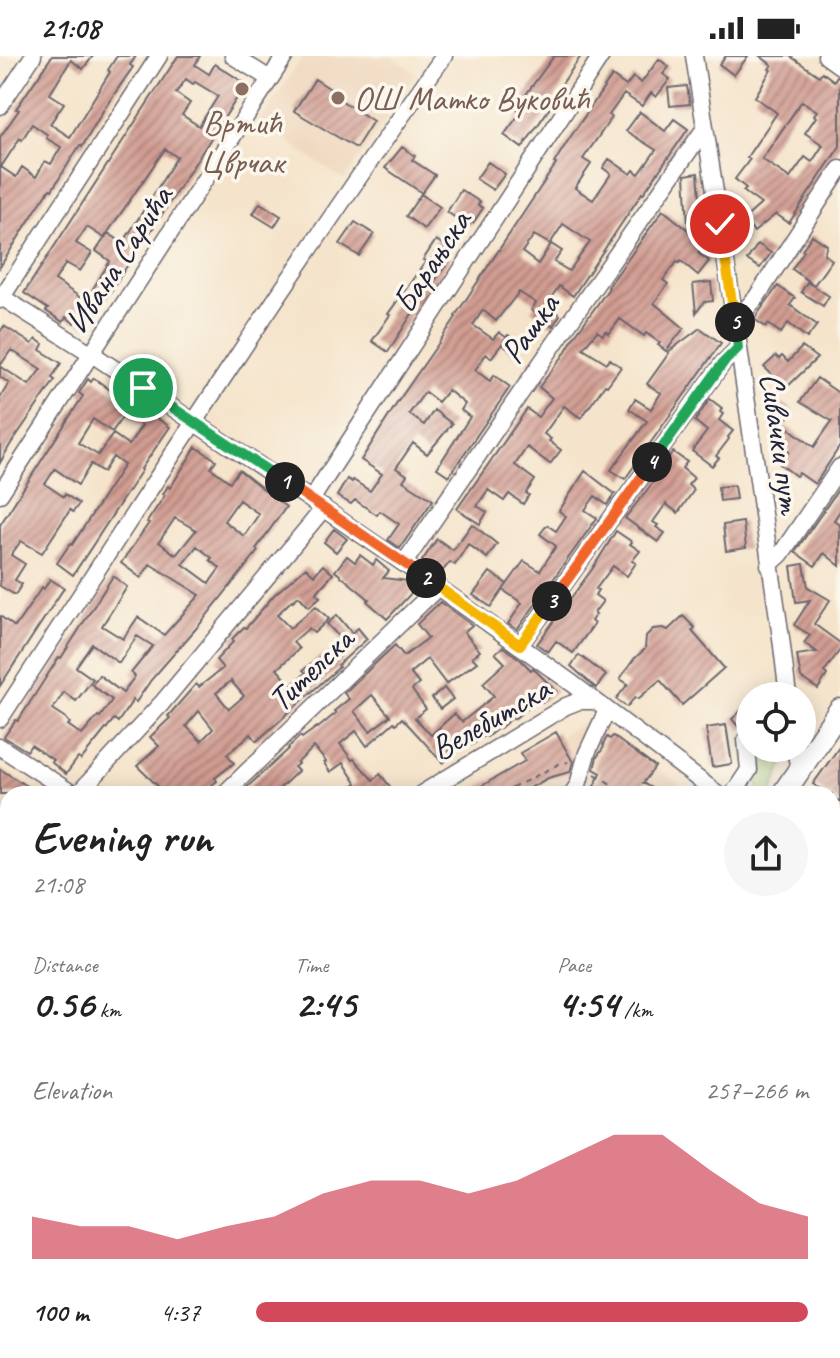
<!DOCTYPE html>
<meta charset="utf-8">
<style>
body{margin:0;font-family:Caveat,sans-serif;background:#f6f6f6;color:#222;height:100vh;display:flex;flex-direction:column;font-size:30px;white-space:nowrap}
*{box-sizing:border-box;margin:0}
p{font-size:26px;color:#767676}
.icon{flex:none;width:44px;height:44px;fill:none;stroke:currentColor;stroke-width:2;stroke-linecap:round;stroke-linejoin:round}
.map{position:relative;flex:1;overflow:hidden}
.panel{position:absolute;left:0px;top:730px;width:840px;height:572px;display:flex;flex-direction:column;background:#fff;border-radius:24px 24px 0 0;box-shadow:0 4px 20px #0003}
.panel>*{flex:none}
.fabs{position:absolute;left:736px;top:626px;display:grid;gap:16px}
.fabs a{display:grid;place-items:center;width:80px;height:80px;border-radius:50%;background:#fff;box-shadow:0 4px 20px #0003;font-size:40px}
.pin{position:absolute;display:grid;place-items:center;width:68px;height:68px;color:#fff;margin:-34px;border:4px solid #fff;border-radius:50%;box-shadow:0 2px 8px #0007}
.km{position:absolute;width:40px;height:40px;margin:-20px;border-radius:50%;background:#222;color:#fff;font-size:22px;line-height:40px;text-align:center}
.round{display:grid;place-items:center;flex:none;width:84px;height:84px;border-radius:42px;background:#f6f6f6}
.overview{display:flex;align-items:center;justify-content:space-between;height:136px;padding:0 32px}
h1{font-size:44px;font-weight:700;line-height:60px}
.stats{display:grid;grid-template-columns:repeat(3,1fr);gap:12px;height:136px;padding:8px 32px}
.stats div{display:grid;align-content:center}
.stats b{font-size:40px;font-weight:700}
.stats small{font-size:22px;font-weight:400}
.stats p{font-size:22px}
.chart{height:224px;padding:16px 32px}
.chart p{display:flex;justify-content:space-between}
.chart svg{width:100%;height:144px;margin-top:8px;fill:#d1495b;opacity:.7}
ul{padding:0 32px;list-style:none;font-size:26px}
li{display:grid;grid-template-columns:128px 96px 1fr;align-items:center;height:60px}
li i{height:20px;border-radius:10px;background:#d1495b}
.status{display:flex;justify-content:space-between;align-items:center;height:56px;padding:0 40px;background:#fff;direction:ltr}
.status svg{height:22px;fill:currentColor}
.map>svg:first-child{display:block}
</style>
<div class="status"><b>21:08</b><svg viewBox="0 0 49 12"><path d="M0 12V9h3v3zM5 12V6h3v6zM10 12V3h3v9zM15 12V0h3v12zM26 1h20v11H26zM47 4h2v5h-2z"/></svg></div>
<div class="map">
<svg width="840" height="1302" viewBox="0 0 840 1302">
<defs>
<pattern id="grass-tufts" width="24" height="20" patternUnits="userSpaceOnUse" patternTransform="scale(2)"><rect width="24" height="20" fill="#a0c874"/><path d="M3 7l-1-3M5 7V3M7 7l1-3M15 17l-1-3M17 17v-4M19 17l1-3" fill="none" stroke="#82a260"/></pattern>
<pattern id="building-hatch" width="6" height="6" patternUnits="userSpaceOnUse" patternTransform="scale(2)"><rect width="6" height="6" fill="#d19c92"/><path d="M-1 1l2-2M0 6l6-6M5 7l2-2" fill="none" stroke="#a97f78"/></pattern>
</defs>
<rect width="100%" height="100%" fill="#fbf7ec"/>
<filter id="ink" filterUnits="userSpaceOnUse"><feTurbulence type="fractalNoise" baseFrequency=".0125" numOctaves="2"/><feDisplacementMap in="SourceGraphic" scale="16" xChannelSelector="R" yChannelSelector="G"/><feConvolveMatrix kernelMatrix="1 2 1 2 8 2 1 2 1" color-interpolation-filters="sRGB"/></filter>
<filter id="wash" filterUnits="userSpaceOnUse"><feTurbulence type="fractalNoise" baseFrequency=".006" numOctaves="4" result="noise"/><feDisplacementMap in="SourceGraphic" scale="32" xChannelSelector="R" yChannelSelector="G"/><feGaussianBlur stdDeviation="1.8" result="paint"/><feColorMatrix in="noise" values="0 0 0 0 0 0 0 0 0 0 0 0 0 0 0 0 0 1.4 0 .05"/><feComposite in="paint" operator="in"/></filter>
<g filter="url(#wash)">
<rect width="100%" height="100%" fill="#f5e4cb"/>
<path fill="#efd6bc" d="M304,0h87l26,18 -73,106 -85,-58z
M590,663l102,75h-230z"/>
<path fill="#cdc2b9" d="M450,1294h59l15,8h-80z"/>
<path fill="url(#grass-tufts)" stroke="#617558" stroke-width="2" d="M753,692h32v12l-14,34h-17l6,-9 -6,-5v-8l8,-2 2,-13 -9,-5z"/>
<path fill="#a0c874" stroke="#617558" stroke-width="2" d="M832,847l8,3v452h-228l-24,-8h244z
M182,1294h141l-7,8h-126z"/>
<g id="blocks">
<path fill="url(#building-hatch)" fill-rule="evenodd" d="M52,0h41l-10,13 -12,-9 -21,34 14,9 -14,21 20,13 40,-65 -2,-2 9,-14h19l-6,9 3,2 -29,42 -22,38 -2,-2 -28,45 -2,-1 -15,22 -35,56v-130l19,-27 -3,-1zM32,68l16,11 -2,3 15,9 -10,17 -6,-3 -9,16 -14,-10 -6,10 -15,-10 19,-29 2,2z
M178,0h22l-5,9 14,9 6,-10 31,20 -91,141 -32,47 -10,16 -27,39 -10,-7 -2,3 -8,-6 -3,5 -17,-11 2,-2 -24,-16zM186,23l7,5 2,-2 23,14 -19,30 -17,-11 8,-12 -14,-10zM165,93l12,8 -54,86 -15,-10 -12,18 14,10 -19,31 -7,8 -29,-20 11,-17 14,8 12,-18 -16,-10 11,-16 17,11z
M554,0h27l-19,28 1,1 -13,20 1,1 -29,42 -18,-13 17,-23 -5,-4z
M726,0h22l-14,19 -15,-11z
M760,0h30l29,20 3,-4 12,9 3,-5 3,1v69l-51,77 -13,-9 -22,18 -11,-12 18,-16 -18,-13 3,-3 -11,-9 15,-20 -3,-2 30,-44 -22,-16 16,-27 -2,-1 3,-4zM802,45l15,10 -3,4 2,2 -11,16 18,12 -11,17 -7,-5 -15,21 -28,-19z
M659,3l10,8 -6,7 7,5 -14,18 -5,-4 -9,13 -18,-12 -15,21 3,2 -29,42 8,5 -16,24 18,12 18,-26 -8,-6 6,-9 22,15 3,-4 5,4 17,-24 -30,-19 14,-19 25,19 9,-12 14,10 -45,65 -1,-1 -69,103 -14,-10 -13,19 14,10 -7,11 -22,-16 5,-7 -17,-11 -23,29 -13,-11 -10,15 20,14 6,-7 8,6 -4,4 5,-7 15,12 -7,8 -14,-11 -11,14 -5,-4 -11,16 15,11 4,-6 16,12 -61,89 -12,-8 33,-51 -9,-7 4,-6 -17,-14 -10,12 -13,-10 -16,22 15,11 10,-15 18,14 -25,30 -14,-11 -17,25 11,7 -4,6 30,19 -33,48 -12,-8 11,-16 -19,-13 -3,4 -22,-15 -4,4 -14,-8 10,-17 5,3 1,-2 17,11 12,-17 -21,-14 38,-60 39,-56 18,-27 -1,-1 101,-152 -2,-1 13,-21 45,-66 14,10 7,-9 8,6zM563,168l27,18 -21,29 -15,-9 8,-11 -11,-7 -13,20 -16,-12 12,-17 16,9z
M315,23l23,15 -2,3 37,24 -17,27 -62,-37z
M687,30l3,18 -20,2 -2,-18z
M402,91l13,9 -3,4 23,15 -13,18 -37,-25z
M488,106l17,12 -12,16 -17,-11z
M698,117l4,49 -14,1 -3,-48z
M461,134l19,12 -2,3 5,3 -10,15 -2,-1 -3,4 -21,-14z
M421,138l19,13 -16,22 -18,-13z
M260,147l21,13 -7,11 -21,-13z
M663,154l25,20v-3l19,12 -9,14 11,8 -11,14 -17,-14 -2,2 -2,-1 -14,18 5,4 -14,19 30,25 -18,23 -8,-6 2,-2 -14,-10 -2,3 -24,-17 -11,15 -4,-3 -2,4 -6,-4 -14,17 24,15 3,-4 11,8 -14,19 -2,-1 -24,33 -17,-12 -20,28 7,5 -2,2 12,9 -11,14 -23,-17 -12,18 20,15 -9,13 3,2 -6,9 -14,-10 -5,7 -16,-11 -11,16 10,6 -7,12 -23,-15 70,-100 11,8 14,-19 -13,-11 24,-31 11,-19 35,-49 -1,-1z
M355,166l19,12 -15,22 -19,-12z
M812,179l15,10 -3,9 8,6 -18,25 -22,-16 12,-18 -2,-1z
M436,184l10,7 -3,5 8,6 -36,51 -27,43 -16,-11 18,-26 -2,-1 38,-53 -3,-1z
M758,188l13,9 -11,15 -13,-8z
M711,226l2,19 -9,1 -8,11 -3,-29z
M807,226l22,14 -6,10 -22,-14z
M778,230l17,12 -5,7 27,20 -10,13 -19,-15 -7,10 -13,-9 -2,3 -12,-8z
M4,270l28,18 4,-5 7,5 -3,6 21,13 -9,15 3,2 -45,65 -10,18v-65l9,-15 -9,-6v-45zM11,294l30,19 -12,16 -29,-19z
M700,272l21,15 -96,136 -14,-9 36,-49 -18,-12 6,-10 16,10 10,-16 -14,-9 22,-31 -1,-1z
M802,291l15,11 -31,30 -22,-21 12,-11 3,3 3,-3 6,6z
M94,322l27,20 1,-2 11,8 3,-4 11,7 -2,3 25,17 -29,42 1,1 -69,105 -16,-12 13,-19 2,1 52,-80 -11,-8 -10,15 -12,-8 -13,21 -23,-16 -10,15 19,13 1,-3 14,10 -6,8 -3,-2 -28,43 -21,-12 -10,14 14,9 -10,16 7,4 -7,11 -15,-9v-61l83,-129 -4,-3 9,-14 3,3zM125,357l17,12 -13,20 -16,-11 -15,21 -20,-12 15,-24 19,13z
M817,322l23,16v52l-25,38 -16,-11 -3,3 -16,-12 9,-12 -15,-12 12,-14 28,21 18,-26 -32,-19z
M710,343l12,9 -2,4 3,2 -4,6 14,11 -5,6 1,2 -13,17 3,2 -7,8 -20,-15 15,-20 -12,-10z
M783,347l10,8 -13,17 -10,-7z
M196,391l20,13 -5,8 19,14 9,-12 47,37 -30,42 2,2 -58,73 -49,56 -15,22 -3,-2 -15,22 -4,-3 -33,41 -3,-2 -12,16 -15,-12 2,-2 -22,-15 -4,6 -23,-14 12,-17 2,1 41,-64 2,1 52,-82 14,11 -25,39 21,13 15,-22 26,18 36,-40 -50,-31 -9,14 -20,-15 28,-40 -2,-1 18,-27 -2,-1 5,-8 2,2zM239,444l20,14 -15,22 -20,-15zM175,462l21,12 -20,25 -17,-13zM197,490l15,12 -2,2 10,8 -11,15 -26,-19zM137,580l16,10 -22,27 4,3 -12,17 -24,-18 -7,10 20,15 -12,17 -2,-1 -16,19 -14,-10 2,-2 -5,-6 -12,-8 11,-17 12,9 17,-22 -17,-12 16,-23 27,19z
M673,396l14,10 -5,6 12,10 -6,7 6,5 -16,23 -12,-9 -13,18 5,3 -2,2 9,6 -7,9 -33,-24 41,-52 -3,-1z
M585,415l30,23 -8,11 -12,-9 -10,14 12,8 -80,112 -9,-6 14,-21 -19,-13 21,-29 16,10 16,-25 -16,-12 7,-9 9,6 10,-15 -7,-5z
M734,429l2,14 -16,2 -2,-14z
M840,431v24l-6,9 6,5v41l-16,-13 -9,13 -20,-14z
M743,466l3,26 -20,3 -3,-26z
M472,468l25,20 -10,14 -19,-14 -13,21 -5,-3 -10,12 -18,-13 15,-22 16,11z
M334,473l13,10 -11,13 -12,-10z
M616,475l16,11 -2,2 10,7 -8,10 4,2 -9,13 -14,-10 -17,23 2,1 -3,5 8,6 -9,12 2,1 -5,7 3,3 -21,29 -17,-12 -8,11 -11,-8 56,-76z
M360,499l13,10 3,-5 13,11 -6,7 25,3 9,6 -30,32 -20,-18 2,-2 -34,-28 12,-15 8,6z
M804,508l4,23 22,13 -16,24 26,19v7l-16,22 3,3 -9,14 -17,-11 -4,-23 20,-3 -13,-9 6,-8 -16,-10 16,-25 -14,2 -5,-36z
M323,509l10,9 -17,19 4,4 -11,10 -10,-11 -6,5 -1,-1 -15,15 13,13 26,-22 13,13 -15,14 -5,-5 -16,14 6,7 -22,20 14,16 15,-12 -3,-3 21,-16 2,2 17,-15 -16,-17 10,-9 15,18 6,-5 9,11 -29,26 1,2 -2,2 -80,72 -6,-7 -24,20 7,9 -19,15 2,3 -17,13h-34l-29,-28 22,-20 -9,-9 20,-19 -2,-2 28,-32 3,3 24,-19 -7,-8 18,-19 -2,-2 12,-12 2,1 28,-33 32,-28 8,8zM231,625l13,15 -15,13 -13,-16zM199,655l14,18 -12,12 -15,-15z
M490,516l17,12 -16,23 -18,-12z
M50,523l14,9 -64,98v-70l15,11 27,-40 2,2z
M440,546l32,23 -8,7 16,19 -8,6 5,5 -31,22 -19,-25 -17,14 9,11 -7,6 14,19 -11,9 16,17 23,-21 8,8 32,-26 -11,-13 22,-20 -10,-10 8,-6 17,12 11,11 2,-2 23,23 -14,11 -3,-4 -25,21 -2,-1 -13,11 -1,-1 -11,9 -2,-2 -13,10 -9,-11 -14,12 2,1 -3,2 5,6 -10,8 -41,-45 -6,6 -2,-2 -27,24 -11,-15 -16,13 12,16 2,-1 19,21 7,-6 12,15 -5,5h-46l15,-11 -13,-20 -13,9 -6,-9 2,-1 -12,-15 -17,16 1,1 -4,3 4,4 -18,17 5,6h-34l-5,-6 43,-39 -1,-1 12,-12 2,2 15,-11 1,1 18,-15 -2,-2 15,-12 -5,-6 38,-36 13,-12 9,11 24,-18 -11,-14zM372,639l18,21 -20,15 -16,-20z
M683,560l12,12 -3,3 32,37 -42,37 -22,-25 -22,19 -3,-2 -8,10 -11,-8 12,-15 -8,-5 14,-20 11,-10 1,-13 7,-7 10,-1 5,2z
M579,599l27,20 -10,13 -25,-22z
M444,632l9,11 -13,10 -8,-11z
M750,647v23l-9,4 -9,-11z
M726,669l6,39 -20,3 -6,-39z
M556,676l17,30 -3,10 -22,6 -29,16h-37l-4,-6 47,-27 -5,-8z
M613,680l42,31 -12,16 18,11h-59l-9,-6 8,-15 -7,-4 3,-12 7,-10 -1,-2 4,-8 3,2z
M840,690v56l-8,-5v-3h-4l-15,-10z
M0,713l28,18 -5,7h-23z"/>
</g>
</g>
<g filter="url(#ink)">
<use href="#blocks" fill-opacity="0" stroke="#6c666d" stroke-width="2"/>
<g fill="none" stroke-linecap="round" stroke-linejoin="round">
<defs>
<path id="minor" d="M233,0l37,23
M694,0l41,265 46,317 7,58
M826,0l14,10
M0,50l33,-50
M0,240l92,58 219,146 127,87 135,97 145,110
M0,244l159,-244
M735,265l21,-23 84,-129
M0,438l285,-438
M311,444l290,-444
M404,507l153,-223 148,-212
M769,509l12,-11 59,-87
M520,589l203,-282 15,-15
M0,663c145,-223 289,-446 444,-663
M0,691l73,47
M795,692l4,23
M78,738l84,-91 162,-195
M224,738l214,-207
M421,738l145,-88 13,-5h14
M572,738l6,-9 9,-32 20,-43
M733,738l16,-24 -3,-30 4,-3
M0,780l8,-3
M832,824l8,3
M0,979l8,-4
M0,1074l8,23
M0,1263l8,8
M31,1294l9,8
M549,1294l22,8
M615,1302l4,-8"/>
<path id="major" d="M783,738l57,-84
M409,1302l5,-8"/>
</defs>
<use href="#minor" stroke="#6c666d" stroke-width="19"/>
<use href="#major" stroke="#6c666d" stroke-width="25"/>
<path stroke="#6c666d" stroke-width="2" stroke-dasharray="6 6" stroke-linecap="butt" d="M595,718l32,20
M501,738l58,-30 9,-2
M0,1159l8,-15
M167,1294l13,8
M381,1302l5,-8"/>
<use href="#minor" stroke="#fff" stroke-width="16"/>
<use href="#major" stroke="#fff" stroke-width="22"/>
</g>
</g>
<g fill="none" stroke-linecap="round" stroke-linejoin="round" filter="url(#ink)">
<defs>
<path id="split-1" d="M143,332l142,94"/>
<path id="split-2" d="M285,426l141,96"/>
<path id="split-3" d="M426,522l94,67 32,-44"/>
<path id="split-4" d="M552,545l100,-139"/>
<path id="split-5" d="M652,406l71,-99 15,-15 -3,-26"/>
<path id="split-6" d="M720,168l15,98"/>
</defs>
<use href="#split-1" stroke="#fff" stroke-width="16"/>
<use href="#split-2" stroke="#fff" stroke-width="16"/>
<use href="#split-3" stroke="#fff" stroke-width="16"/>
<use href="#split-4" stroke="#fff" stroke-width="16"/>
<use href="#split-5" stroke="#fff" stroke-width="16"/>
<use href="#split-6" stroke="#fff" stroke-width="16"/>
<use href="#split-1" stroke="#22a559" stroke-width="10"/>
<use href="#split-2" stroke="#f0652b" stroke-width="10"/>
<use href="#split-3" stroke="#f5b400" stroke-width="10"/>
<use href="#split-4" stroke="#f0652b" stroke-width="10"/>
<use href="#split-5" stroke="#22a559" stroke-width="10"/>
<use href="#split-6" stroke="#f5b400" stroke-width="10"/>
</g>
<g fill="#8d6e63" stroke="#fbf7ec" stroke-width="3">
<circle cx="242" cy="33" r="8"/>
<circle cx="338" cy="42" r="8"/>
</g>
<g text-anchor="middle" stroke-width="7" stroke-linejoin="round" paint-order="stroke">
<g font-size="34" fill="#785e54" stroke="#fbf7ec" text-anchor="start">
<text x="354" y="54">ОШ Матко Вуковић</text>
<text x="242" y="78" text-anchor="middle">Вртић<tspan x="242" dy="39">Цврчак</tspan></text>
</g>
<g font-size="34" fill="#22223b" stroke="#fbf7ec">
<text transform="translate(118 203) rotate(-57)" y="12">Ивана Сарића</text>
<text transform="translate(431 205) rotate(-57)" y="12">Барањска</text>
<text transform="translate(529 272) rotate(-55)" y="12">Рашка</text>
<text transform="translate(782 387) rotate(82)" y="12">Сивачки пут</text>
<text transform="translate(310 613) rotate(-44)" y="12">Тителска</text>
<text transform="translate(490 662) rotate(-30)" y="12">Велебитска</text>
</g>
</g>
</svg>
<div class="fabs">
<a><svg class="icon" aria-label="locate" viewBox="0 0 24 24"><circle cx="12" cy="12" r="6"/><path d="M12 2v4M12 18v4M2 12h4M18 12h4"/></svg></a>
</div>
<div class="pin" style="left:143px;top:332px;background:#1e9e55"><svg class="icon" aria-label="arrive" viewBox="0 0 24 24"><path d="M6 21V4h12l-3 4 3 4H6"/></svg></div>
<div class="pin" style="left:720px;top:168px;background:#d93025"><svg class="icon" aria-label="check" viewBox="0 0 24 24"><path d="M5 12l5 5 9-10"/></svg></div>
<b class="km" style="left:285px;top:426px">1</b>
<b class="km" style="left:426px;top:522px">2</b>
<b class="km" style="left:552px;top:545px">3</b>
<b class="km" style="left:652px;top:406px">4</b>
<b class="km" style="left:735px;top:266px">5</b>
<section class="panel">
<div class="overview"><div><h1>Evening run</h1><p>21:08</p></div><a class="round"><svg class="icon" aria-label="share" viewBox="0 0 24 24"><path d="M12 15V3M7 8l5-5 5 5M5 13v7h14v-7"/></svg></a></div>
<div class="stats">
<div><p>Distance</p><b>0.56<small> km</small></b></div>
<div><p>Time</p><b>2:45</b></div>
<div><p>Pace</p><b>4:54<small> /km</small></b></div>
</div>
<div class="chart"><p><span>Elevation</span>257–266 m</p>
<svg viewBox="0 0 160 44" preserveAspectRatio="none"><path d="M0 44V31L10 34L20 34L30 38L40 34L50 31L60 24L70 20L80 20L90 24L100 20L110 13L120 6L130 6L140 17L150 27L160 31V44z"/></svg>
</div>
<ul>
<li><b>100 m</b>4:37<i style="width:100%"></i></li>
</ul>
</section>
</div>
